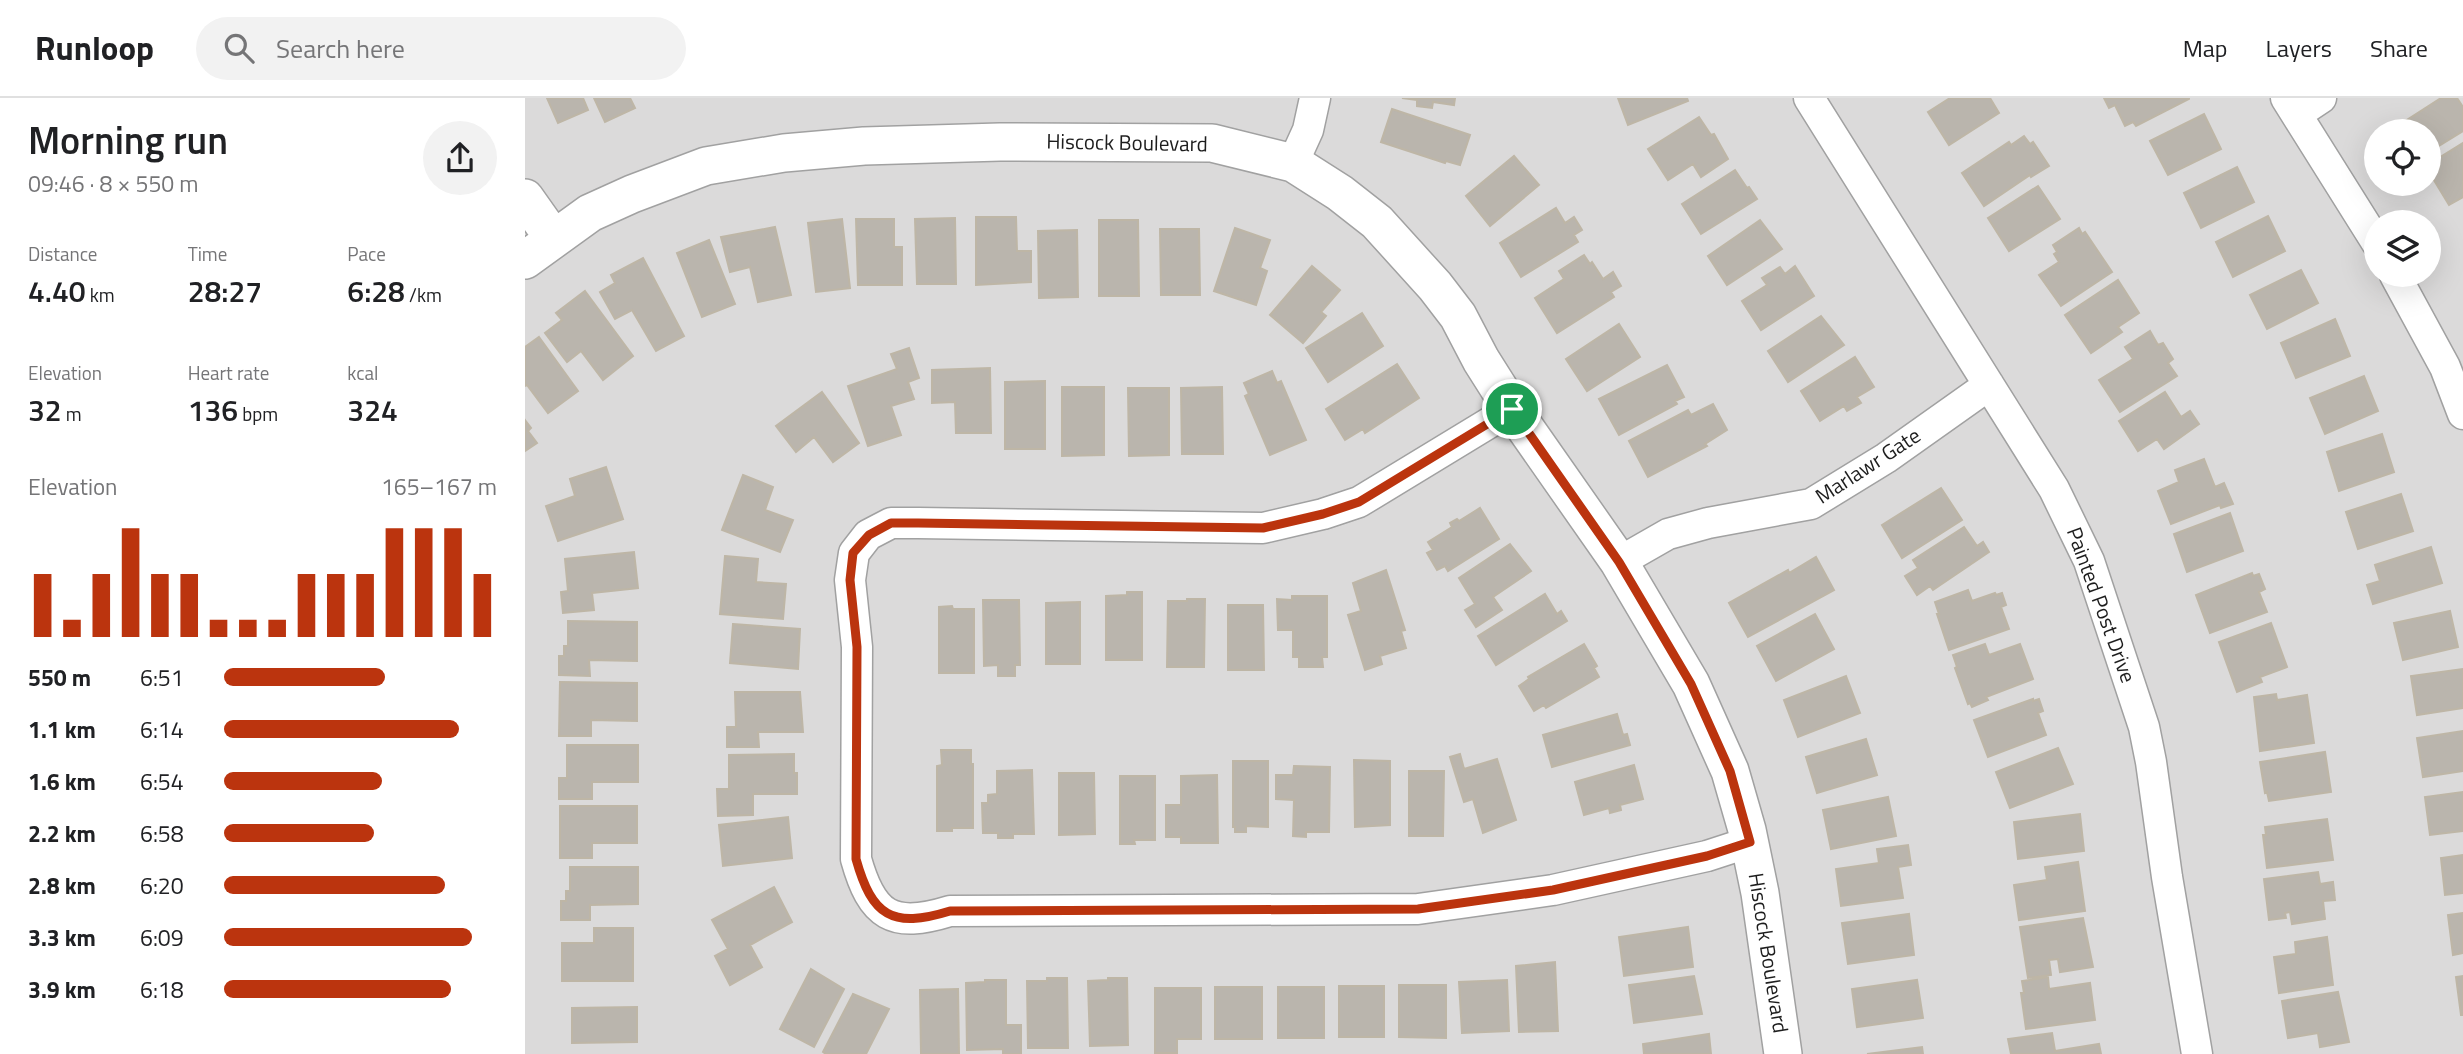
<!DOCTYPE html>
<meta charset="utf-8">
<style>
body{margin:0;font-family:"Titillium Web",sans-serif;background:#f2f2f2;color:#202124;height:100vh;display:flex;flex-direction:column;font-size:26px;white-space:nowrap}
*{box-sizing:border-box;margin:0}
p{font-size:23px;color:#757577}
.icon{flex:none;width:38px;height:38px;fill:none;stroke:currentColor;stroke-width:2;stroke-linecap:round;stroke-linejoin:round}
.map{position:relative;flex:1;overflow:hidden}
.drawer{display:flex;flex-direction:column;background:#fff;width:525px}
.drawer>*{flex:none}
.fabs{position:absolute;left:1839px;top:21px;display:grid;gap:14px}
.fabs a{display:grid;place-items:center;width:77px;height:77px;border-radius:50%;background:#fff;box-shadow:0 7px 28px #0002;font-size:35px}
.pin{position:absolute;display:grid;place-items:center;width:60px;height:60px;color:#fff;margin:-30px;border:4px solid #fff;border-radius:50%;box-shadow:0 2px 7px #0007}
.round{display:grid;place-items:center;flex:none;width:74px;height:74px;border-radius:37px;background:#f2f2f2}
.overview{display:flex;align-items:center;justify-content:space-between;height:119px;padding:0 28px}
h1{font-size:38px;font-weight:600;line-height:52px}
.stats{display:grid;grid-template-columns:repeat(3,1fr);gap:10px;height:119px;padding:7px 28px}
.stats div{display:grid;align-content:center}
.stats b{font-size:30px;font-weight:600}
.stats small{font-size:19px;font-weight:400}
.stats p{font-size:19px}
.chart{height:196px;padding:14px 28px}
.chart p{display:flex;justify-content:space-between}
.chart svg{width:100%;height:126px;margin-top:7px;stroke:#bb340e;stroke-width:6}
ul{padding:0 28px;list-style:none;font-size:23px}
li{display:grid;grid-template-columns:112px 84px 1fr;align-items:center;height:52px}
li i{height:18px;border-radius:9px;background:#bb340e}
header{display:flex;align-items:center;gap:42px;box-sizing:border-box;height:98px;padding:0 35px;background:#fff;border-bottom:2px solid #e0e0e0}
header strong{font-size:33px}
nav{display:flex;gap:38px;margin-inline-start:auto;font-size:24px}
.search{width:490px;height:63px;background:#f2f2f2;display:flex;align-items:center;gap:18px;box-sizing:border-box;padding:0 24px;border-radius:38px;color:#757577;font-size:26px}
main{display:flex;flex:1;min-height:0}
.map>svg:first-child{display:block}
</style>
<header>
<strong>Runloop</strong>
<div class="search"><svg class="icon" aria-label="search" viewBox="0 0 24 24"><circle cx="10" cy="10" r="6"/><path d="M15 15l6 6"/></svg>Search here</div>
<nav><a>Map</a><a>Layers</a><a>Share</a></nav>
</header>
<main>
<section class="drawer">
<div class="overview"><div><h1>Morning run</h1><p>09:46 · 8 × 550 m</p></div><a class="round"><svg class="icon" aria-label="share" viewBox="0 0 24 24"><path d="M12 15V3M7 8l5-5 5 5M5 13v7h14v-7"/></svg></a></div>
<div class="stats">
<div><p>Distance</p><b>4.40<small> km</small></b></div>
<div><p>Time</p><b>28:27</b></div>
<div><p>Pace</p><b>6:28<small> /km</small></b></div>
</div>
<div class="stats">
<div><p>Elevation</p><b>32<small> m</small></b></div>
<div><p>Heart rate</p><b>136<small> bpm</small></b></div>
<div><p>kcal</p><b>324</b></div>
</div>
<div class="chart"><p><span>Elevation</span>165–167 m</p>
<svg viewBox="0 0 160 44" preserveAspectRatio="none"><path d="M5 44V22M15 44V38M25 44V22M35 44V6M45 44V22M55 44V22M65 44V38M75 44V38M85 44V38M95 44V22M105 44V22M115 44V22M125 44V6M135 44V6M145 44V6M155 44V22"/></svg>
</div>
<ul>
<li><b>550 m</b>6:51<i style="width:59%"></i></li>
<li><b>1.1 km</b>6:14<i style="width:86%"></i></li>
<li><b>1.6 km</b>6:54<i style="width:58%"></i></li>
<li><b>2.2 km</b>6:58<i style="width:55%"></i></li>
<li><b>2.8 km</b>6:20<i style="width:81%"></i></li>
<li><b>3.3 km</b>6:09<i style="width:91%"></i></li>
<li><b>3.9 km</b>6:18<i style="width:83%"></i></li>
</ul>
</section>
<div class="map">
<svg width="1938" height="956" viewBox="0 0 1938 956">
<rect width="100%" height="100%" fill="#edece3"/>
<path fill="#dbdada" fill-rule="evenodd" d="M0,0h1938v956h-1938zM1852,33h52v53h-52zM1852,124h52v53h-52z"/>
<path fill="#bab5ad" stroke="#beb6a6" stroke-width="2" d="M22,0h36l5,12 -30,13z
M69,0h36l5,10 -30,14z
M877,0h53l-1,7 -21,-3 -1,6 -15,-2v-6z
M1093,0h69l1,3 -60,24z
M1425,0h40l9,15 -50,32 -21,-33z
M1579,0h85v1l-53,27 -3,-4 -8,4 -10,-21 -6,3z
M1916,0h16l6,9v24l-34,21v-21h-26l-4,-6z
M867,11l78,26 -10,30 -14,-4 -1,2 -64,-21z
M1679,16l17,35 -53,26 -18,-34z
M1174,19l12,18 3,-1 14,25 -27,18 -8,-13 -25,16 -20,-31z
M1499,38l6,8 3,-2 16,24 -18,11 -1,-2 -46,31 -22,-33 47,-31 2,3z
M1938,45v54l-14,8 -20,-33v-8z
M989,58l25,29 -49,41 -24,-30z
M1712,69l17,35 -53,26 -17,-35z
M1210,72l12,18 2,-1 8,12 -56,35 -19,-30z
M1513,88l22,33 -51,32 -21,-33z
M1031,110l9,15 9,-6 8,13 -8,5 4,7 -57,35 -21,-34z
M1743,118l17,35 -52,26 -17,-35z
M451,119h40l1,34h14v31l-55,3z
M430,120l1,66h-39l-2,-65z
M317,121l8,69 -34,4 -8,-69z
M331,121h38v28h8v38h-44z
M574,122h39l1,76h-40z
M1235,122l22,29 -55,36 -19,-29z
M250,129l16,68 -33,7 -8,-35 -20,5 -9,-35z
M710,130l35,12 -10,28 7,3 -11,34 -42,-14z
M1554,130l3,6 3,-2 27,40 -51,34 -22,-31 20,-13 -5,-8 3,-2 -4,-7z
M635,131h39l1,66h-39z
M552,132l1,67 -39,1 -1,-67z
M184,142l26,64 -33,13 -25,-64z
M1059,157l6,9 2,-2 11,17 10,-7 8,14 -10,6 3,5 -57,36 -22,-35 29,-19 -5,-8z
M118,160l41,78 -28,15 -24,-41 -17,9 -15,-27 15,-9 -4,-8z
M787,168l28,24 -19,22 5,4 -23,27 -33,-28z
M1270,168l19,30 -53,34 -19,-29 25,-16 -5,-7 18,-11 5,7z
M1776,172l17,33 -51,26 -17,-34z
M1593,182l21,33 -21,14 4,5 -31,21 -26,-38z
M60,193l48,65 -30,24 -22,-29 -14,11 -22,-29 17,-13 -6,-7z
M837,215l21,33 -55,36 -22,-34z
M1296,218l23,29 -56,37 -20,-31z
M1810,221l15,37 -54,22 -15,-35z
M1094,226l21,33 -53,34 -21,-32z
M1625,233l8,14 5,-2 10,16 -5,4 9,13 -57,36 -21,-32 34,-21 -8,-12z
M14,239l39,54 -30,22 -21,-28 -2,1v-39z
M384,250l10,30 -11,4 6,17 -23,7 10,29 -33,11 -20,-60 49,-17 -6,-15z
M1330,259l19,30 -17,10 4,6 -14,8 -3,-5 -24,15 -19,-30z
M872,266l22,34 -54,35 -2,-4 -18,11 -19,-31z
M1142,267l17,32 -9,4 2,3 -58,31 -20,-36z
M465,270l1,65h-35l-1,-31 -23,1v-33z
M747,273l5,12 4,-2 25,59 -36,15 -25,-59 4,-2 -5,-11z
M1839,278l14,35 -53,23 -15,-36z
M520,283v68h-40v-67z
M537,289h42v68l-42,1z
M697,289l1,67h-41l-1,-66z
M603,290h41v67l-40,1z
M297,294l37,51 -26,19 -19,-25 -18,15 -20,-26z
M1640,294l16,25 9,-6 9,13 -35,25 -7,-10 -19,12 -19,-30z
M1188,306l14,26 -22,14 2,2 -59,31 -19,-36 59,-31 3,5z
M0,322l6,8 -3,3 9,12 -12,8z
M1857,336l12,38 -55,19 -12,-39z
M1679,361l11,28 9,-4 9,21 -12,4 -1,-3 -49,19 -13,-33 21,-9 -4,-12z
M81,369l17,52 -65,22 -12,-35 29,-10 -5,-17z
M218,377l30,12 -8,23 28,10 -13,32 -58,-22z
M1416,390l21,32 -60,38 -20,-33z
M1876,396l12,37 -55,18 -12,-37z
M955,410l19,31 -51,32 -3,-5 -8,4 -10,-17 6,-3 -5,-8 24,-15 -2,-4 7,-4 2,2z
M1705,415l13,38 -56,21 -13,-38z
M1439,429l13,19 6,-4 6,10 -56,38 -3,-4 -13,9 -12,-19 13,-8 -5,-8z
M985,446l21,27 -38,26 9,13 -26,17 -11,-17 10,-6 -16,-26z
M1906,449l11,36 -69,21 -6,-19 13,-4 -5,-16z
M109,454l4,36 -46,5 2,17 -31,3 -2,-21 7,-1 -3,-32z
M200,458l33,3 -2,23 30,2 -3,35 -63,-5z
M1291,459l18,33 -86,47 -19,-34 59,-33 1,3z
M861,472l19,60 -4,1 5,17 -26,8 2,8 -17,6 -17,-55 13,-4 -8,-28z
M1727,475l1,3 6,-2 6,15 -6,3 8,20 -57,21 -14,-38z
M1443,492l4,11 23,-8 1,2 6,-2 4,12 -5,2 8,22 -60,21 -12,-36h2l-4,-12z
M602,494h15v68h-36v-64l21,-1z
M1020,496l12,20 4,-3 6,10 -71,44 -18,-29z
M767,498h35v61h-5l1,10h-24v-10h-6v-27h-15l-1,-31 15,1z
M662,501h18l-1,68h-37l1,-66h19z
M458,502h36l1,65h-5v11h-17v-11l-14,1z
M555,504v62h-34v-61z
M703,507h35l1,65h-36z
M427,508l1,3h21v64h-35v-66z
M1925,513l8,36 -55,13 -9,-37z
M1290,516l19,35 -58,32 -19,-35z
M43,523l69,1v39l-48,-1 1,16 -31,-1v-19h5v-10h4z
M1746,525l16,44 -27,10 2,5 -25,10 -18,-50z
M208,526l67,5 -2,40 -68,-6z
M1059,546l13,22 -3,2 5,9 -53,31 -2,-3 -10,6 -15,-25 10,-7 -1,-2z
M1460,546l4,11 31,-11 13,35 -47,18 2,3 -16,7 -2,-4 -2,1 -13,-36 2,-1 -4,-12z
M1938,571v39l-46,7 -6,-39z
M1321,578l14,37 -62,24 -14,-37z
M35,584l77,1v38l-46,-1v16h-32z
M210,594h65l3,40h-45l1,15h-32v-20h9z
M1751,596l1,6 30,-5 7,48 -54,8 -6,-54z
M1508,601v2l6,-2 4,12 -5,2 8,22 -58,22 -14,-37z
M1092,616l6,21 4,-1 3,11 -78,22 -9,-32z
M1938,633v40l-40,6 -6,-39z
M1341,641l11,36 -60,18 -11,-36z
M42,647h71v37h-46v17h-33v-21h8z
M1533,650l15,36 -63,24 -14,-36z
M416,652h30v14h2v64h-21v3h-15v-65l5,-1z
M1800,654l6,40 -62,9 -2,-9 -2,1 -5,-31z
M269,656v19h3v21h-44v21l-35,1 -1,-27h12v-34z
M935,656l4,15 33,-10 19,61 -33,13 -10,-34 -9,3 -14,-45z
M829,662l36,1v64l-35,2z
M708,663h35v66l-22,-1v6h-11v-5h-2z
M1109,667l9,34 -23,6 1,5 -11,3 -1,-5 -25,7 -9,-33z
M769,668l36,1 -1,65h-23v5l-13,-1 1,-36 -18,-1v-24h17z
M507,672l2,64h-21v4h-15v-5h-15l-1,-30h6v-8l9,-1v-23z
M884,673h35l-1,65h-34z
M534,675h35l1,61 -36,1z
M692,677l1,68h-37v-6h-15v-32h15v-29z
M595,678h35v64h-21l1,4h-15z
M1938,694v39l-33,4 -5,-38z
M1363,699l8,39 -65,13 -8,-39z
M35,708h77v37h-45v15h-32z
M1555,716l4,37 -66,8 -4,-37z
M263,719l4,41 -69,8 -4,-41z
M1802,721l6,41 -66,8 -4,-33h3l-1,-8z
M1383,747l3,20 -13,2 5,31 -62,8 -5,-37 43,-6 -2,-14z
M1938,757v38l-18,2 -4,-37z
M1553,764l7,49 -66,9 -5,-35 33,-5 -2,-13z
M45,769h68v37l-48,1v15h-29v-19h5v-10h4z
M1793,774l2,12 13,-2 2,18 -12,1 2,18 -33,5 -2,-12 -5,1 1,5 -17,2 -5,-41z
M249,789l18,35 -42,23 12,22 -32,18 -15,-29 13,-7 -16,-29z
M1938,815v40l-10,2 -5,-40z
M1384,816l5,41 -66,9 -6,-41z
M1558,820l10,49 -33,5 -2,-13 -9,1 2,15 -23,3 -8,-51z
M1163,829l5,40 -69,9 -5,-39z
M69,830h39v53h-71v-38h32z
M1802,839l6,48 -54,8 -5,-36 22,-3 -1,-12z
M1030,864l3,69 -39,1 -3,-66z
M286,871l33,20 -30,58 -34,-18z
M1169,878l8,38 -68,9 -5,-38z
M1938,878v39h-2l-5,-38z
M1523,879l1,12 41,-6 5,37 -69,9 -5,-36h3l-2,-12z
M522,880h20l1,70h-40l-1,-67h20z
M583,880h19l1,67 -38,1 -2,-65 20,-1z
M460,882h21v45h15v29h-18v-5l-36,1 -1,-67 19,-1z
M982,882l2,51 -47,2 -3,-51z
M1392,882l6,38 -66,9 -5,-38z
M874,887h47v53l-47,-1z
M814,888h45v51h-45z
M690,889h47v52h-47z
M753,889h46v51h-46z
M630,890h46v51h-24v14h-22z
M433,891l1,65h-38l-1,-64z
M1813,894l11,50 -29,5 -2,-14 -30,5 -6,-37z
M328,896l36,15 -23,45h-40l-3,-2z
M112,909v35l-65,1v-35z
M1527,935l3,18 44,-7 2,10h-90l-3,-15z
M1184,936l2,20h-67l-1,-10z
M1397,949l1,7h-56z"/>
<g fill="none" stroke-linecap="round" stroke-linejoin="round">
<defs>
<path id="minor" d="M1284,0l245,391 35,72 55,166 7,35 16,115 30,177
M1761,0l91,145
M1772,16l24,-16
M768,65l15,-33 7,-32
M1870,177l50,92 18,47
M987,311l-153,93 -36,12 -60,14 -345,-5h-27l-23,12 -14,18 -4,27 7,67 -1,212c16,57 36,70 94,52l468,-2 135,-19 154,-34 43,-14
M1094,464l49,-28 40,-11 103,-19 75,-46 103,-73"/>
<path id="tertiary" d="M0,100l29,41
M0,162l65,-47 42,-19 74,-28 78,-13 80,-7 136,-4 212,1 81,20 47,30 37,29 58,64 23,30 23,44 31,49 107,153 72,122 39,87 17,59 13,63 23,161"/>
</defs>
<use href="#minor" stroke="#a1a1a1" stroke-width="33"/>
<use href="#tertiary" stroke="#a1a1a1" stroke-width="40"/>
<use href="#minor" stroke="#fff" stroke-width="30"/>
<use href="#tertiary" stroke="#fff" stroke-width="37"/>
</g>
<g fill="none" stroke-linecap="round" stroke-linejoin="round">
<defs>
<path id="route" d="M987,311l107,153 72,122 39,87 20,71 -43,14 -154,34 -135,19 -468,2c-58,18 -78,5 -94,-52l1,-212 -7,-67 3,-27 16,-18 22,-12h27l345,5 60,-14 36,-12z"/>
</defs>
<use href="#route" stroke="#fff" stroke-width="14"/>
<use href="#route" stroke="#bb340e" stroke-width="9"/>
</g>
<g text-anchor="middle" stroke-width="7" stroke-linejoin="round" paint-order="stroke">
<g font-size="21" fill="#1d1d1d" stroke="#fff">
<text transform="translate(602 45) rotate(1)" y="7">Hiscock Boulevard</text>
<text transform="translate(1343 368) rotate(-33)" y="7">Marlawr Gate</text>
<text transform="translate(1576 507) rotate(70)" y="7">Painted Post Drive</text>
<text transform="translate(1243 855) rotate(81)" y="7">Hiscock Boulevard</text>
</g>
</g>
</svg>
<div class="fabs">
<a><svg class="icon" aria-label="locate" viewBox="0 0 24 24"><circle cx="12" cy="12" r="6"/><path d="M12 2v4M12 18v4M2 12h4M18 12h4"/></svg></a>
<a><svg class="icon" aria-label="layers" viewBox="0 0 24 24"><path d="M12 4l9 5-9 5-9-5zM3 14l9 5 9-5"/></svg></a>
</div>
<div class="pin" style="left:987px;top:311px;background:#1e9e55"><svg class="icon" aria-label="arrive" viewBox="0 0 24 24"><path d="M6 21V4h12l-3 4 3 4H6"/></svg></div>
</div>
</main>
